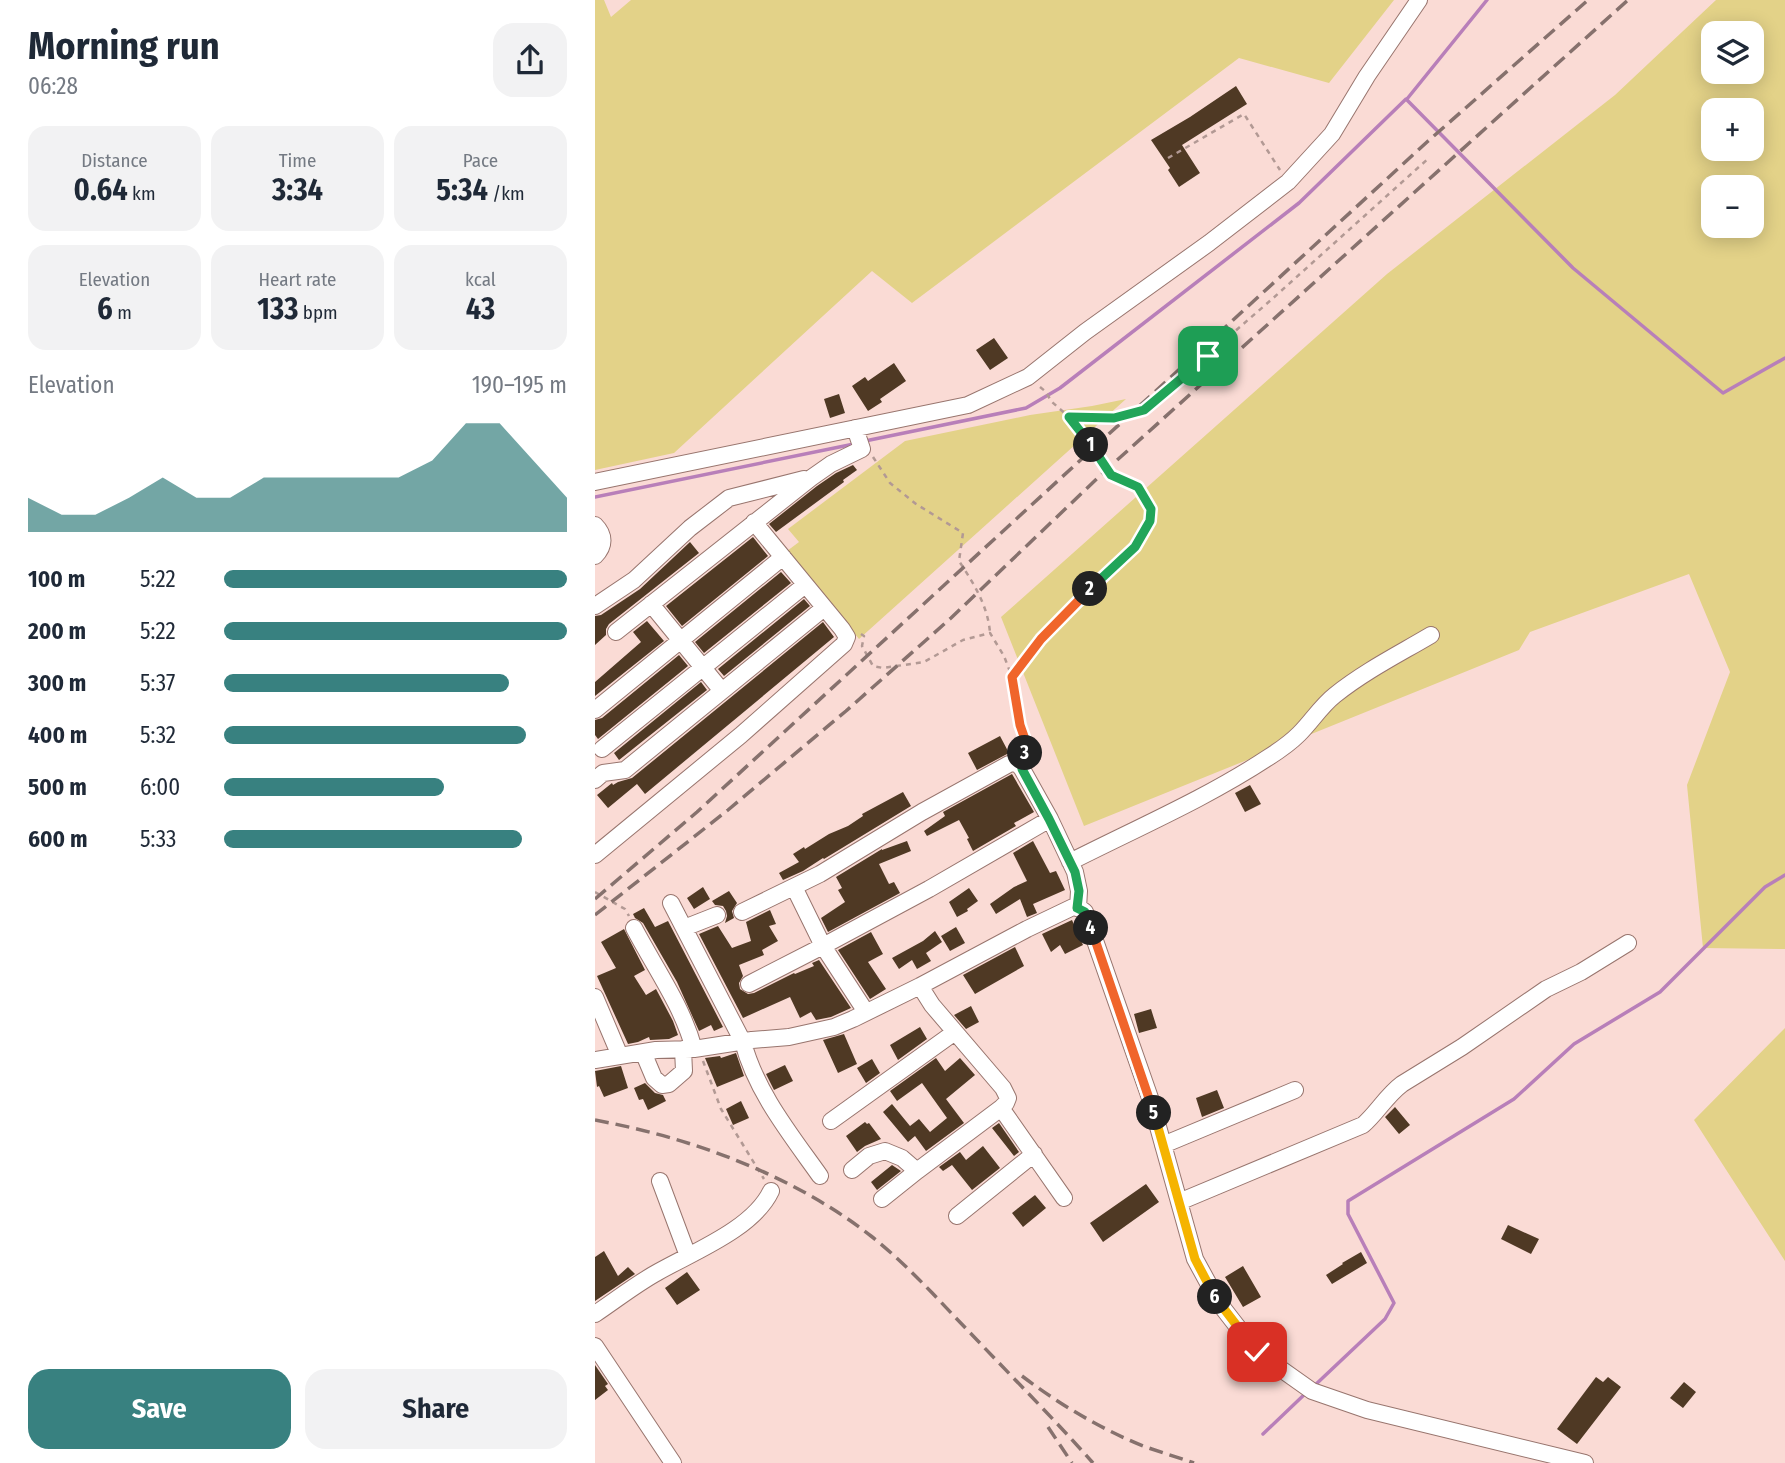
<!DOCTYPE html>
<meta charset="utf-8">
<style>
body{margin:0;font-family:"Fira Sans Condensed",sans-serif;background:#f2f2f3;color:#1f2937;height:100vh;display:flex;flex-direction:column;font-size:26px;white-space:nowrap}
*{box-sizing:border-box;margin:0}
p{font-size:23px;color:#747a83}
.icon{flex:none;width:38px;height:38px;fill:none;stroke:currentColor;stroke-width:2;stroke-linecap:round;stroke-linejoin:round}
.map{position:relative;flex:1;overflow:hidden}
.sheet{display:flex;flex-direction:column;background:#fff;width:595px}
.sheet>*{flex:none}
.controls{position:absolute;left:1106px;top:21px;display:grid;gap:14px}
.controls a{display:grid;place-items:center;width:63px;height:63px;border-radius:14px;background:#fff;box-shadow:0 4px 18px #0003;font-size:35px}
.pin{position:absolute;display:grid;place-items:center;width:60px;height:60px;color:#fff;margin:-30px;border-radius:14px;box-shadow:0 4px 10px #0006}
.km{position:absolute;width:35px;height:35px;margin:-18px;border-radius:50%;background:#222;color:#fff;font-size:19px;line-height:35px;text-align:center}
.round{display:grid;place-items:center;flex:none;width:74px;height:74px;border-radius:21px;background:#f2f2f3}
.overview{display:flex;align-items:center;justify-content:space-between;height:119px;padding:0 28px}
h1{font-size:38px;font-weight:700;line-height:52px}
.stats{display:grid;grid-template-columns:repeat(3,1fr);gap:10px;height:119px;padding:7px 28px}
.stats div{display:grid;align-content:center;border-radius:18px;background:#f2f2f3;text-align:center}
.stats b{font-size:30px;font-weight:700}
.stats small{font-size:19px;font-weight:400}
.stats p{font-size:19px}
.chart{height:196px;padding:14px 28px}
.chart p{display:flex;justify-content:space-between}
.chart svg{width:100%;height:126px;margin-top:7px;fill:#388180;opacity:.7}
.cta{display:flex;gap:14px;margin-top:auto;padding:14px 28px}
.cta a{flex:1;height:80px;border-radius:21px;background:#388180;color:#fff;font-size:28px;font-weight:700;line-height:80px;text-align:center}
.cta a+a{background:#f2f2f3;color:#1f2937}
ul{padding:0 28px;list-style:none;font-size:23px}
li{display:grid;grid-template-columns:112px 84px 1fr;align-items:center;height:52px}
li i{height:18px;border-radius:9px;background:#388180}
main{display:flex;flex:1;min-height:0}
.map>svg:first-child{display:block}
</style>
<main>
<section class="sheet">
<div class="overview"><div><h1>Morning run</h1><p>06:28</p></div><a class="round"><svg class="icon" aria-label="share" viewBox="0 0 24 24"><path d="M12 15V3M7 8l5-5 5 5M5 13v7h14v-7"/></svg></a></div>
<div class="stats">
<div><p>Distance</p><b>0.64<small> km</small></b></div>
<div><p>Time</p><b>3:34</b></div>
<div><p>Pace</p><b>5:34<small> /km</small></b></div>
</div>
<div class="stats">
<div><p>Elevation</p><b>6<small> m</small></b></div>
<div><p>Heart rate</p><b>133<small> bpm</small></b></div>
<div><p>kcal</p><b>43</b></div>
</div>
<div class="chart"><p><span>Elevation</span>190–195 m</p>
<svg viewBox="0 0 160 44" preserveAspectRatio="none"><path d="M0 44V32L10 38L20 38L30 32L40 25L50 32L60 32L70 25L80 25L90 25L100 25L110 25L120 19L130 6L140 6L150 19L160 32V44z"/></svg>
</div>
<ul>
<li><b>100 m</b>5:22<i style="width:100%"></i></li>
<li><b>200 m</b>5:22<i style="width:100%"></i></li>
<li><b>300 m</b>5:37<i style="width:83%"></i></li>
<li><b>400 m</b>5:32<i style="width:88%"></i></li>
<li><b>500 m</b>6:00<i style="width:64%"></i></li>
<li><b>600 m</b>5:33<i style="width:87%"></i></li>
</ul>
<div class="cta"><a>Save</a><a>Share</a></div>
</section>
<div class="map">
<svg width="1190" height="1463" viewBox="0 0 1190 1463">
<rect width="100%" height="100%" fill="#fadbd5"/>
<path fill="#e3d288" fill-rule="evenodd" d="M0,0h9l7,17 20,-17h763l-65,83 -90,-25 -327,245 -40,-32 -198,182 -79,17z
M1121,0h69v949l-82,-1 -16,-163 43,-113 -41,-98 -159,58 -11,18 -435,176 -83,-209 386,-343 228,-179zM1118,33h39v39h-39zM1118,110h39v39h-39zM1118,187h39v39h-39z
M531,399l-267,240 -72,-88 12,-9 -11,-13 117,-88 125,-26 62,-9z
M1190,1028v233l-91,-141z"/>
<g fill="none" stroke-linecap="round" stroke-linejoin="round">
<path stroke="#b87fb9" stroke-width="3.5" d="M812,99l80,-99
M270,441l161,-33 34,-20 239,-185 107,-104 167,169 150,125 62,-35
M0,497l259,-53
M718,1387l72,-68 9,-16 -46,-89v-13l166,-102 60,-55 86,-52 105,-105 20,-12
M668,1434l44,-42"/>
</g>
<path fill="#4f3924" d="M641,86l11,18 -65,41 18,28 -21,14 -11,-17 2,-2 -19,-28 39,-23z
M399,338l14,20 -18,12 -14,-20z
M299,363l12,18 -26,18 2,3 -14,9 -16,-25 13,-9 3,4z
M244,394l6,19 -15,5 -6,-19z
M258,465l4,5 -14,10 1,2 -68,50 -7,-8 48,-38 19,-13z
M158,537l15,19 -86,70 -16,-20z
M95,542l9,11 -90,71 -3,5v6l-11,10v-29l6,-1 39,-26z
M186,572l10,11 -87,70 -9,-11z
M209,599l6,7 -86,70 -6,-7z
M52,621l17,20 -69,55v-14l46,-40 -8,-10z
M228,622l11,15 -189,157 -8,-10 -29,24 -11,-13 15,-12 1,2 5,-3 14,-4z
M84,655l9,11 -90,73 -3,-4v-15l7,-2z
M106,682l6,8 -88,70 -5,-7z
M405,736l9,17 -32,17 -9,-17z
M417,774l22,38 -20,11 2,3 -43,25 -6,-12 2,-1 -10,-18 -32,16 -3,-5 21,-15 -2,-4z
M655,785l11,19 -16,8 -10,-19z
M308,792l8,14 -87,53 -1,-1 -20,13 -20,9 -4,-7 20,-11 -6,-8 11,-7 1,2 24,-15 19,-8 15,-10 -1,-2z
M312,841l4,10 -32,13 10,20 5,-2 6,11 -72,39 -7,-14 24,-16 -7,-12 4,-2 -6,-11 46,-28v1z
M438,841l17,32 6,-2 9,19 -32,14 4,9 -10,4 -7,-18 -24,15 -6,-10 24,-17 13,-6 -14,-28z
M108,887l7,12 -16,10 -7,-11z
M374,888l9,13 -11,8 1,2 -11,6 -8,-15z
M134,891l8,12 -5,8 2,7 -9,5 2,-7 -1,-5 -3,-5 -8,-1 -3,-4z
M49,908l11,19 13,-6 55,106 -9,4 -3,-6 -12,6 -22,-49 -34,-59 -8,-5 -2,-4z
M175,910l6,14 -7,2 9,15 -16,9 2,5 -25,10 4,11 -4,7 1,6 8,5 6,-1 40,-20 1,1 19,-8 -2,-3 7,-3 32,48 -20,9 -15,3 -5,-8 -11,6 -10,-21 -47,21 -44,-84 19,-8 14,22 19,-7 -5,-19z
M477,920l11,25 -18,9 -5,-9 -9,7 -9,-18z
M361,927l9,16 -15,8 -9,-15z
M29,929l21,41 -11,6 12,19 10,-6 17,32 5,14 -9,4 -19,1 -1,-3 -11,5 -10,2 -31,-68 19,-8 -15,-26z
M340,931l7,11 -16,11 5,8 -14,8 -5,-9 -13,9 -7,-11 31,-17z
M276,932l12,22 -15,8 18,27 -16,10 -32,-49z
M420,947l9,19 -49,28 -12,-19z
M376,1006l8,16 -13,7 -12,-14z
M556,1009l6,19 -18,5 -5,-19z
M325,1027l7,12 -29,21 -8,-15z
M249,1034l13,30 -19,9 -15,-33z
M141,1053l8,23 -27,11 -12,-29 15,-2 1,2z
M341,1058l9,13 15,-13 15,17 -29,24 18,24 -38,28 -11,-15 -7,6 -25,-30 9,-8 18,22 9,-7 11,13 17,-14 -25,-35 -25,18 -7,-10z
M277,1059l8,14 -14,10 -9,-15z
M190,1065l8,16 -19,9 -8,-16z
M26,1066l7,22 -24,9 -5,-11 -2,1 -2,-16z
M50,1083l10,10 8,2 3,6 -18,9 -5,-11 -4,1 -5,-12z
M622,1090l7,18 -22,9 -6,-19z
M146,1101l8,17 -16,7 -7,-16z
M800,1107l15,18 -11,9 -14,-17z
M270,1122l2,2 2,-1 12,16 -16,7 -8,6 -11,-16z
M404,1123l20,29 -5,4 -22,-28z
M388,1146l17,22 -28,22 -20,-25 -9,6 -4,-4 21,-15 6,8z
M297,1165l9,6 -24,19 -6,-8z
M551,1184l13,18 -56,40 -13,-19z
M440,1195l11,13 -23,19 -11,-14z
M913,1225l31,14 -8,15 -30,-15z
M9,1251l14,25 10,-9 7,7 -40,27v-44z
M766,1252l6,11 -35,21 -6,-9 17,-11 -1,-1z
M648,1266l18,31 -18,10 -18,-30z
M92,1272l13,18 -23,15 -12,-17z
M0,1365l13,19 -3,2 3,4 -13,10z
M1001,1377l7,5 5,-5 13,10 -44,57 -20,-15z
M1089,1382l12,10 -13,16 -13,-10z"/>
<g fill="none" stroke-linecap="round" stroke-linejoin="round">
<defs>
<path id="minor" d="M0,482l373,-77 60,-28 57,-45 124,-89 79,-61 44,-48 35,-58 52,-76
M0,525c10,10 10,21 0,31
M56,604l71,87
M0,606l39,-26 56,-52 39,-30 75,-19
M21,632l195,-154 20,-14 31,-15 -7,-21
M0,710l188,-153
M7,749l203,-164
M0,780l8,-7 22,-3 199,-162
M0,855l146,-120 103,-91 3,-7 -5,-8 -88,-107
M475,862c67,-34 137,-64 199,-105 11,-7 21,-14 30,-23 13,-13 22,-28 36,-39 30,-24 64,-41 96,-60
M199,887l29,59 43,66
M76,903l72,139c13,50 48,93 77,134
M147,912l78,-38 102,-62 87,-48c6,-2 9,0 13,5l28,50 25,53 4,19 -1,17
M39,928c21,40 48,77 60,121
M89,928l33,-13
M154,984l74,-38 106,-57 121,-70
M325,986l12,19 71,83 5,10 -2,5 -5,5 63,90
M0,997l25,59
M48,1052l11,26 8,7 7,-1 15,-13 -1,-22
M0,1060l61,-10 38,-1 58,-9 37,-3 45,-10 19,-8 67,-33 107,-57 46,-22 8,2 4,3 65,186 45,161 24,44 38,49 55,39 55,19 218,53
M236,1121l124,-89
M568,1145l132,-55
M257,1170l17,-14 16,-5 17,7 15,13
M65,1181l28,75
M287,1199l35,-28 84,-63
M584,1202l184,-77c14,-12 23,-29 39,-41l60,-37 84,-58 35,-17 47,-29
M362,1216l77,-62
M0,1314c21,-14 41,-30 63,-42 35,-20 95,-43 113,-81
M0,1346l78,117"/>
</defs>
<use href="#minor" stroke="#98756e" stroke-width="18"/>
<path stroke="#b29994" stroke-width="2.5" stroke-dasharray="5 5" stroke-linecap="butt" d="M573,158l76,-44 36,56
M445,387l5,4 7,11 17,15 45,1 30,-8 127,-110 159,-143
M278,457l17,26 26,21 47,29 -4,28c15,23 29,45 31,72
M266,634l3,2 -2,10 11,20 10,2 41,-6 39,-22 27,-7 14,23 8,21 8,48 7,20 -2,8
M417,677l29,-39 44,-45 50,-46 16,-26v-12l-13,-22 -27,-12 -11,-19 -30,-38
M0,892l30,17 4,7
M108,1061l18,48 43,70"/>
<use href="#minor" stroke="#fff" stroke-width="16"/>
<path stroke="#86716d" stroke-width="3.5" stroke-dasharray="14 7" stroke-linecap="butt" d="M0,899l102,-87 730,-670 161,-142
M0,915l133,-105 118,-99 105,-93 154,-147 523,-471
M0,1120c97,18 198,55 276,116 38,30 72,69 106,104 39,41 79,81 116,123
M427,1376c37,28 77,52 121,70 17,6 34,11 51,17
M453,1427l24,36"/>
</g>
<g fill="none" stroke-linecap="round" stroke-linejoin="round">
<defs>
<path id="split-1" d="M496,445l-22,-28 45,1 30,-8 64,-54"/>
<path id="split-2" d="M495,589l45,-42 15,-26 1,-12 -13,-22 -27,-12 -20,-30"/>
<path id="split-3" d="M430,753l2,-8 -7,-20 -8,-48 29,-38 49,-50"/>
<path id="split-4" d="M430,753l-3,16 27,50 26,53 4,19 -2,17 8,4 6,16"/>
<path id="split-5" d="M496,928l63,185"/>
<path id="split-6" d="M559,1113l41,146 20,38"/>
<path id="split-7" d="M620,1297l42,55"/>
</defs>
<use href="#split-1" stroke="#fff" stroke-width="14"/>
<use href="#split-2" stroke="#fff" stroke-width="14"/>
<use href="#split-3" stroke="#fff" stroke-width="14"/>
<use href="#split-4" stroke="#fff" stroke-width="14"/>
<use href="#split-5" stroke="#fff" stroke-width="14"/>
<use href="#split-6" stroke="#fff" stroke-width="14"/>
<use href="#split-7" stroke="#fff" stroke-width="14"/>
<use href="#split-1" stroke="#22a559" stroke-width="9"/>
<use href="#split-2" stroke="#22a559" stroke-width="9"/>
<use href="#split-3" stroke="#f0652b" stroke-width="9"/>
<use href="#split-4" stroke="#22a559" stroke-width="9"/>
<use href="#split-5" stroke="#f0652b" stroke-width="9"/>
<use href="#split-6" stroke="#f5b400" stroke-width="9"/>
<use href="#split-7" stroke="#f5b400" stroke-width="9"/>
</g>
</svg>
<div class="controls">
<a><svg class="icon" aria-label="layers" viewBox="0 0 24 24"><path d="M12 4l9 5-9 5-9-5zM3 14l9 5 9-5"/></svg></a>
<a>+</a>
<a>−</a>
</div>
<div class="pin" style="left:613px;top:356px;background:#1e9e55"><svg class="icon" aria-label="arrive" viewBox="0 0 24 24"><path d="M6 21V4h12l-3 4 3 4H6"/></svg></div>
<div class="pin" style="left:662px;top:1352px;background:#d93025"><svg class="icon" aria-label="check" viewBox="0 0 24 24"><path d="M5 12l5 5 9-10"/></svg></div>
<b class="km" style="left:496px;top:445px">1</b>
<b class="km" style="left:495px;top:589px">2</b>
<b class="km" style="left:430px;top:753px">3</b>
<b class="km" style="left:496px;top:928px">4</b>
<b class="km" style="left:559px;top:1113px">5</b>
<b class="km" style="left:620px;top:1297px">6</b>
</div>
</main>
